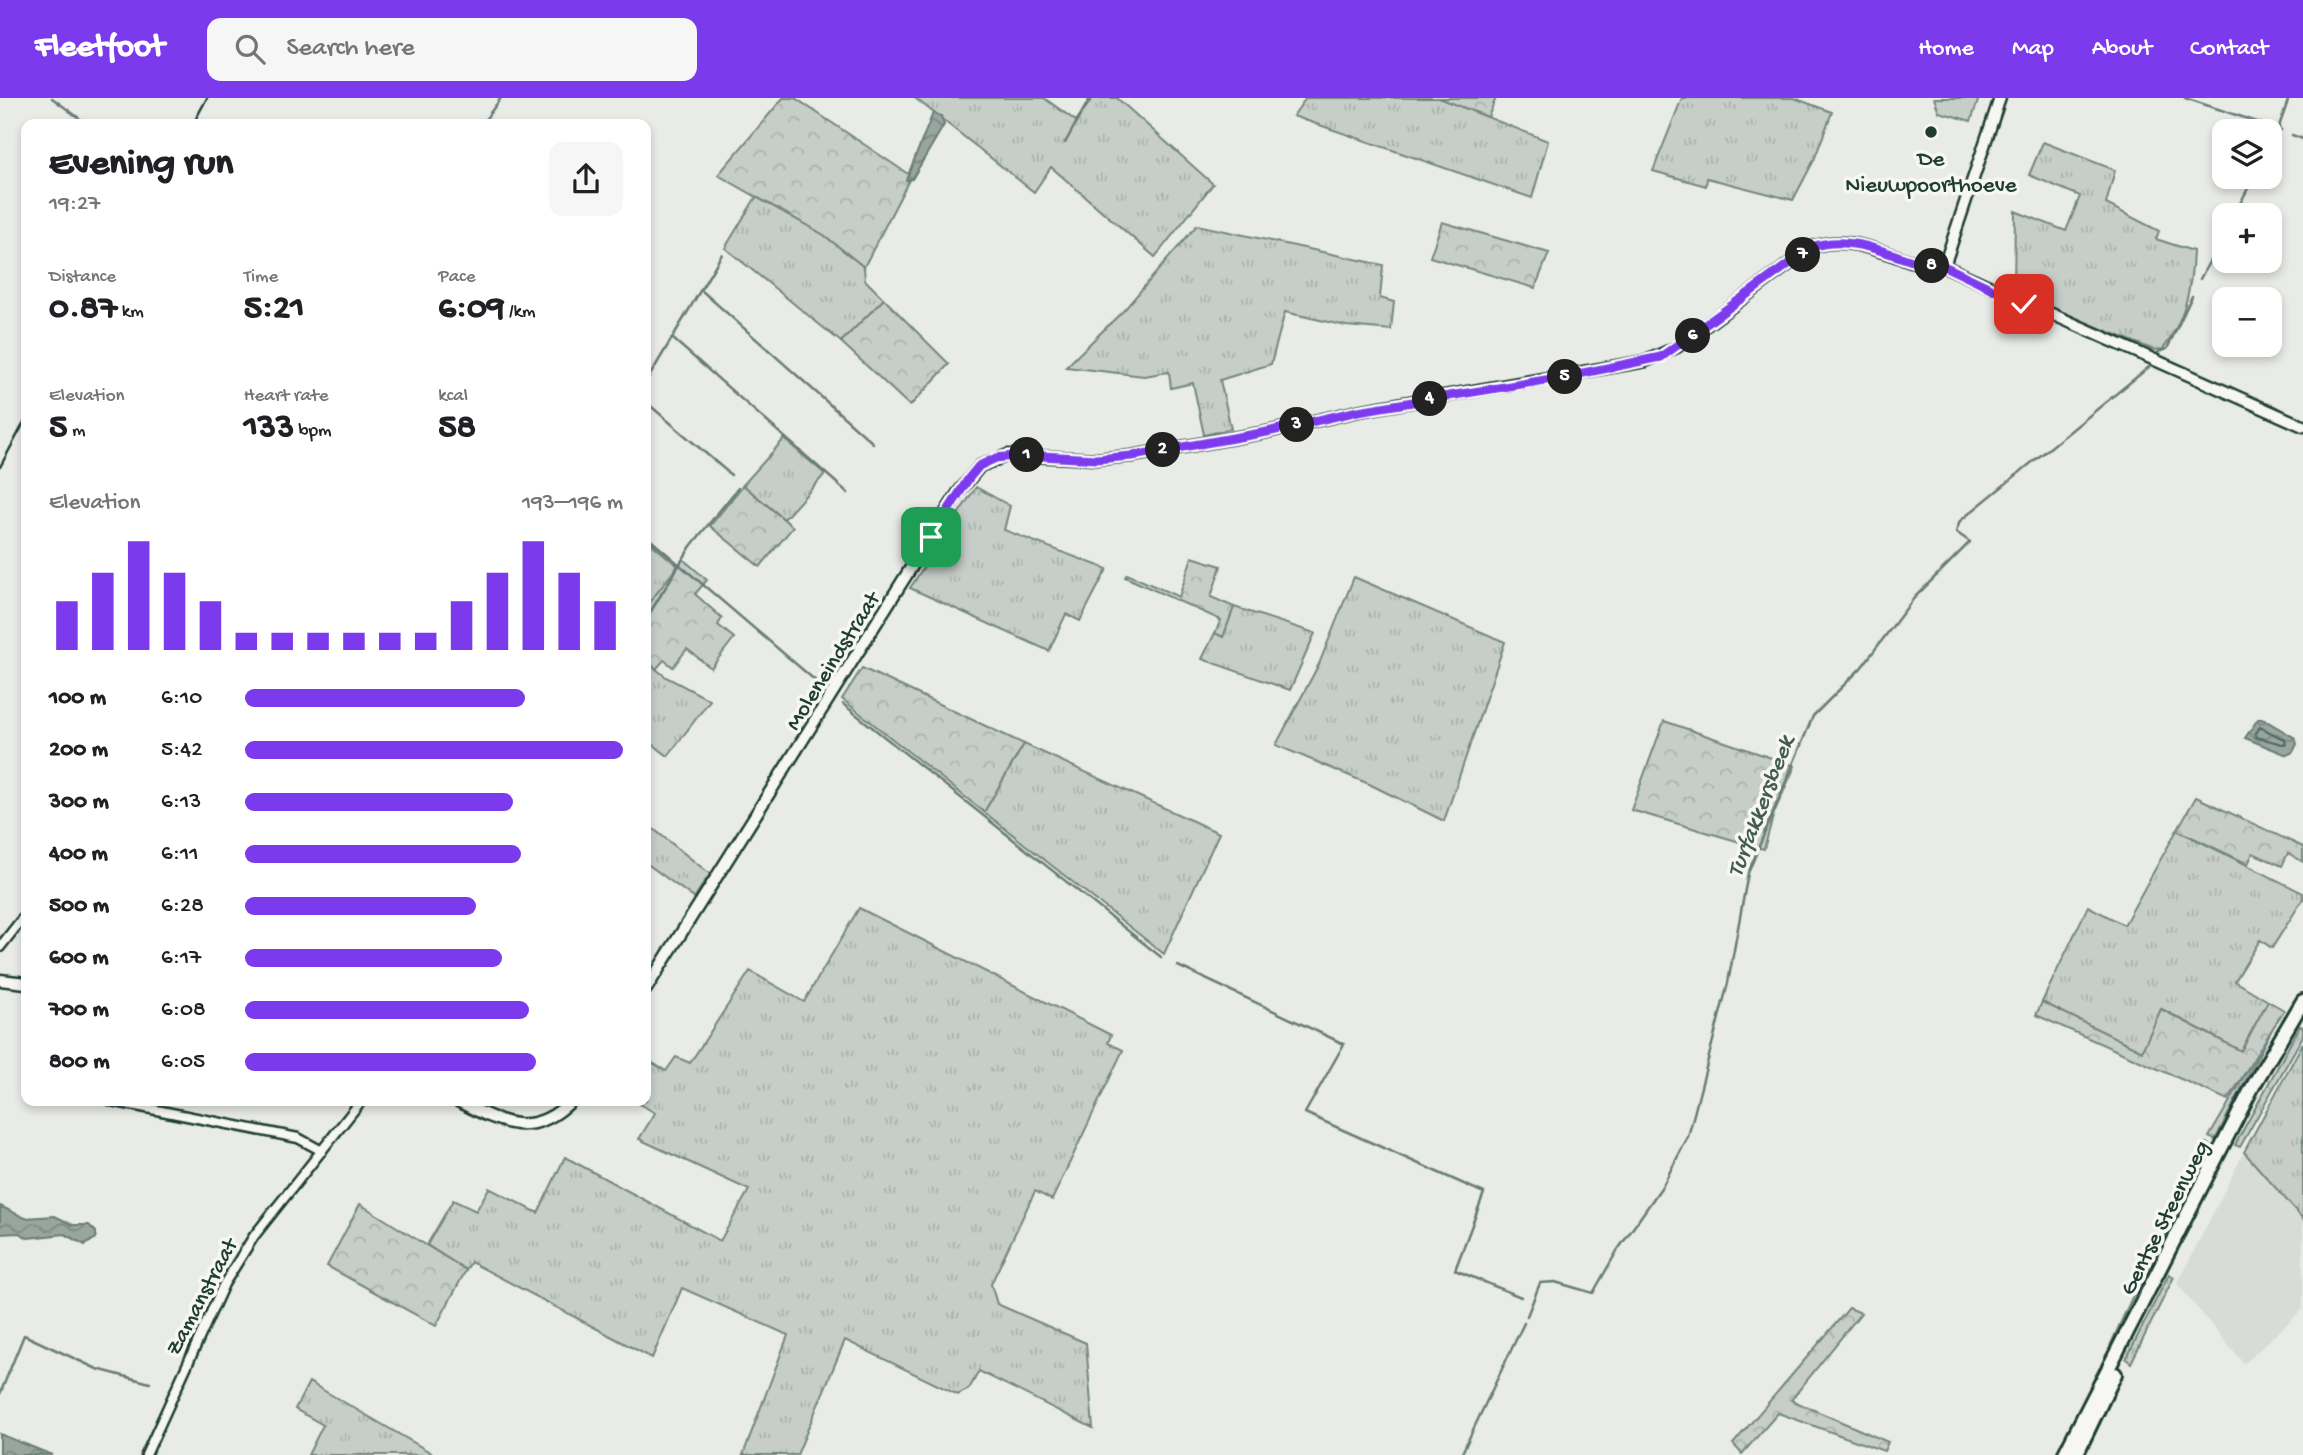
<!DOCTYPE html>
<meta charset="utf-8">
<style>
body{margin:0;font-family:"Gochi Hand",sans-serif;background:#f6f6f6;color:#202124;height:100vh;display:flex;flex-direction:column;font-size:26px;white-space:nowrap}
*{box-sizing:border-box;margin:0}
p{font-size:23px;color:#757577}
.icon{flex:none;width:38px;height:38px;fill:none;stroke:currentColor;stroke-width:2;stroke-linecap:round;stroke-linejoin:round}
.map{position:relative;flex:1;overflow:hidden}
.side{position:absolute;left:21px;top:21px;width:630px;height:987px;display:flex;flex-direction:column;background:#fff;border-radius:14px;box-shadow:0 4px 10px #0003}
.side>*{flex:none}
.tools{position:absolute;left:2212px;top:21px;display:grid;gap:14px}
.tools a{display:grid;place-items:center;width:70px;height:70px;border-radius:14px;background:#fff;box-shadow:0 4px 10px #0003;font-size:35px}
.pin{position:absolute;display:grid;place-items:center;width:60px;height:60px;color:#fff;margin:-30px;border-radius:14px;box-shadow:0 4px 10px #0006}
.km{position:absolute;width:35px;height:35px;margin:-18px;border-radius:50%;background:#222;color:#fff;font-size:19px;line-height:35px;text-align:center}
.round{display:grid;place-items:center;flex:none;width:74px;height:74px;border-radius:14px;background:#f6f6f6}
.headline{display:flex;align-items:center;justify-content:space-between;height:119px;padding:0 28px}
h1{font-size:38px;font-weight:800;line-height:52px}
.stats{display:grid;grid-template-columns:repeat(3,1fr);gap:10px;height:119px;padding:7px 28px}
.stats div{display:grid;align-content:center}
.stats b{font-size:35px;font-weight:800}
.stats small{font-size:19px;font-weight:400}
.stats p{font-size:19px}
.chart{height:196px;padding:14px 28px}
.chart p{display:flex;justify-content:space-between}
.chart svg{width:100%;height:126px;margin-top:7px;stroke:#7c3aed;stroke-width:6}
ul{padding:0 28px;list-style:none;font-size:23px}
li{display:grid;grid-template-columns:112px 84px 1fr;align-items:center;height:52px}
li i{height:18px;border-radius:9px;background:#7c3aed}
header{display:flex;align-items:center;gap:42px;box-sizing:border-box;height:98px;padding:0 35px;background:#7c3aed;color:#fff}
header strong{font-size:33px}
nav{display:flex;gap:38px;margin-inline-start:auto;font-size:24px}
.search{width:490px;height:63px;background:#f6f6f6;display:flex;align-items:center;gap:18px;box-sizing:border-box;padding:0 24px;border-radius:14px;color:#757577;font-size:26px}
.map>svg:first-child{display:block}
</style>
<header>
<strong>Fleetfoot</strong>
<div class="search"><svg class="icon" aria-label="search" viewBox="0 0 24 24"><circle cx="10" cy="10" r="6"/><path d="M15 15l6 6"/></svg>Search here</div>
<nav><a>Home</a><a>Map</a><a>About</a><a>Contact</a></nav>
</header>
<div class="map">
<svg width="2303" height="1357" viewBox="0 0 2303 1357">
<defs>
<pattern id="grass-tufts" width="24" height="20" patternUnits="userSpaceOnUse" patternTransform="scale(1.75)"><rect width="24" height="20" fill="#c7cec9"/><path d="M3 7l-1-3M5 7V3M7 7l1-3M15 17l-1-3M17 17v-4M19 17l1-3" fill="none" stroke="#aab2ad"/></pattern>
<pattern id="forest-crowns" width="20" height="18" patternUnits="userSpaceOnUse" patternTransform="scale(1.75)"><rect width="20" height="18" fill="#c7cec9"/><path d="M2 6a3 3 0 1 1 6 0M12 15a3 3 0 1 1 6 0" fill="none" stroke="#aab2ad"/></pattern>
<pattern id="water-waves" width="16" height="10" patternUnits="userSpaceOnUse" patternTransform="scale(1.75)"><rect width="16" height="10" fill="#99a6a0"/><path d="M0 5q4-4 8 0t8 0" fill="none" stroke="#7c8883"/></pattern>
</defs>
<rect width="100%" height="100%" fill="#e9ebe7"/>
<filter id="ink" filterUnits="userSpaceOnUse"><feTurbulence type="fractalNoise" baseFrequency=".0143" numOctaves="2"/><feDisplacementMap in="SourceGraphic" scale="14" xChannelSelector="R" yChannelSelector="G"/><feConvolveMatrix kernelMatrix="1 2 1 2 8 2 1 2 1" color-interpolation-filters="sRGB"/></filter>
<g filter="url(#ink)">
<path fill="#d8dcd8" d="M2244,1054l59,67v90l-59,55 -67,-80z"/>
<path fill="url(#grass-tufts)" stroke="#73867e" stroke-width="2" d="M915,0h129l32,23 17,-23h24l96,86 -58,73 -104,-90 -17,25z
M1306,0h133l109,43 -16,57 -239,-82z
M1682,0h112l38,14 -18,48 -21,40 -86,-22 -1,8 -53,-15z
M2043,44l72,28 -9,34 53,27 -3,8 37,12c-1,35 -8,70 -30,98l-9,1 -140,-57 1,-82 51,20 14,-35 -51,-21z
M756,99l68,38 40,32 1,13 19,19 -43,43 -116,-94z
M1197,127l186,40 -3,33 14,4 -3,28 -45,-4 -61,-14 -14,52 -51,16 11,49 -27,6 -11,-52 -22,5 -2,-16 -25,4 -78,-9 59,-58z
M784,341l41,35 -41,45 -41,-34z
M976,389l34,19 -6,24 103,39 -27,52 -14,-7 -17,37 -139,-63z
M646,441l32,27 -32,41z
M1354,479l151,65 -61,179 -75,-37 -93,-39 43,-81z
M1234,509l81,26 -25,57 -88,-31 13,-26 8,3z
M646,563l20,16 44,23 -42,56 -22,-17z
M1024,646l195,89 -55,121 -180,-142z
M646,725l64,51 -16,24 -48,-35z
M2177,732l126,63v6l-31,49 -12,-8 -25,41 33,20 -27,50 -79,-42 -20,42 -100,-49 46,-96 36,19z
M859,810l252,127 -3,8 15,7 -71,150 -17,-9 -44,93 6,20 89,39 7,85 -114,-57 -10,18 -11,6 -113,-55 -48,115h-54l45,-120 -106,-47 -30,70 -181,-96 -5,8 -39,-25 26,-45 23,11 13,-23 49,25 27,-56 155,84 29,-51 -110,-51 16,-26 -20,-12h11v-42l20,12 10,-14 14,6 60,-92 54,31z
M2300,928l3,1v9l-63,111 -5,-2z
M2273,929l-58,113 -6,-3z
M2303,945v176l-59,-67z
M2206,1045l6,3 -34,68 -7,-3z
M2168,1120l4,6 -62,122z
M2169,1176l5,3 -43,86 -5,-4z
M309,1284l126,73h-127l15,-30 -28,-16z"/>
<path fill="url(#forest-crowns)" stroke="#73867e" stroke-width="2" d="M783,0h12l116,78 -47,91 -40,-32 -106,-60z
M1439,0h57l-8,19z
M1442,124l107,31 -14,35 -105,-31z
M884,201l65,65 -39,42 -69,-64z
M743,387l50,42 -33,40 -50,-41z
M1192,459l29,9 -10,31 23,10 -11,30 -8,-4 6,-13 -96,-43 2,-3 52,23z
M683,461l24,21 -12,14 27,24 -4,7 16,13 -23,30 -24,-19 -14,18 -9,-7 -8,9 -10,-9v-53z
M862,570l162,76 -40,68 -142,-113z
M1664,623l131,45 -21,47 -10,36 -133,-39z
M2196,699l107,50v15l-15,-9 -6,13 -29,-13 -5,11 -71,-34z
M2268,903l16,9 -56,90 -192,-85 6,-13 100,49 19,-42 80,42z
M360,1106l106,66 -30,56 -109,-60z
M1849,1210l12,5 -70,87 97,42 -4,9 -106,-38 -36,41 -9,-10z"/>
<path fill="#c7cec9" stroke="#73867e" stroke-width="2" d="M1934,0h45l-8,23 -32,-9z"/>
<path fill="url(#water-waves)" stroke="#687c75" stroke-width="2" d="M933,15l8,3 3,9 -32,54 -6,1z
M2258,621h5l32,19 2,6 -4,8 -6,3 -42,-17z
M0,1108l25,12 30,-2 18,9h16l7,7v6l-11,7 -20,-11 -37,4 -9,-5 -19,1z
M0,1336l52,21h-52z"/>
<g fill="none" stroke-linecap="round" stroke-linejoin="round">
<path stroke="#50675f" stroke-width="2" d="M2260,629l25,13 1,5 -30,-8 -1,-4z"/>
<path stroke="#687c75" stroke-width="2.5" d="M52,0l35,26
M2185,0l96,32
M482,26l19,-26
M2277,34l12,-34
M2292,37l11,4
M1065,45l25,-45
M2270,48l4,-8
M2234,117l20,-38
M2200,181l24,-45
M701,192l172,153
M672,240l176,155
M2158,254l9,-3 25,-53
M646,284l76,-128
M646,304l85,73
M646,438l178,152
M646,521l45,-73 47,-58
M843,606l318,253
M1178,868l166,78 -39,69 179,80 -29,77 66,27
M1527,1218l13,-33 15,-1 38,11 24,-42 46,-66 25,-48 40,-154 20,-110 65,-157 48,-48 53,-70 56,-56 -14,-10 4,-11 189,-154
M0,1296l24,-59 73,34 53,14
M1461,1357l63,-132"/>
<defs>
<path id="minor" d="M0,849l26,-33
M111,1003l187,37 24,13
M146,1357l78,-171 30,-48 107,-135"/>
<path id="tertiary" d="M1944,168l359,160
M1944,168l56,-168
M0,882l26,3
M646,891l312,-496 22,-27 28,-11 88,4 36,-3 135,-24 91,-21 288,-50 31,-14 135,-100c34,-12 66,4 99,14 10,3 22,7 33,5
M458,1003c43,22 74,39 113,0"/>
<path id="primary" d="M2064,1357l189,-369 50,-85
M2076,1357l39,-81"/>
</defs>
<use href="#minor" stroke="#1f3d34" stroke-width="13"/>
<use href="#tertiary" stroke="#1f3d34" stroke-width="15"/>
<use href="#primary" stroke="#1f3d34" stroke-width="18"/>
<use href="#minor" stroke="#f6f6f2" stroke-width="8"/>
<use href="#tertiary" stroke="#f6f6f2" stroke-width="10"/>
<use href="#primary" stroke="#f6f6f2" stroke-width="12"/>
<path stroke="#1f3d34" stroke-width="2.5" d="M193,26l14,-26
M0,369l26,-48"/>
</g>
</g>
<g fill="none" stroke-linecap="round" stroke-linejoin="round" filter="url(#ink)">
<defs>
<path id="route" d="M931,439l38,-59 10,-12 17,-8 27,-3 73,4 36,-3 135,-24 91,-21 206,-34 97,-20 151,-110c39,-14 82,10 120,20l12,-1 80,38"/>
</defs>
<use href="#route" stroke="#fff" stroke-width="14"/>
<use href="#route" stroke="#7c3aed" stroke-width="9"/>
</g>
<circle fill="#1f3d34" stroke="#f6f6f2" stroke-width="2.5" cx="1931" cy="34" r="7"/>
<g text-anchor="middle" stroke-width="7" stroke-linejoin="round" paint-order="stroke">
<g font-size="23" fill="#1f3d34" stroke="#f6f6f2">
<text x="1931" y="67">De<tspan x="1931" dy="26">Nieuwpoorthoeve</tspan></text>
</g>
<g font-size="23" fill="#1f3d34" stroke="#f6f6f2">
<text transform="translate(831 562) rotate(-58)" y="8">Moleneindstraat</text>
<text transform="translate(2163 1119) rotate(-63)" y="8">Gentse Steenweg</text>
<text transform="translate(200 1198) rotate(-62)" y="8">Zamanstraat</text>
</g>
<g font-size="24" font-style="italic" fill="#445c54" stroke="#f6f6f2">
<text transform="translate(1759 708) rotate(-69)" y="8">Turfakkersbeek</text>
</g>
</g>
</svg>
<div class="tools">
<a><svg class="icon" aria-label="layers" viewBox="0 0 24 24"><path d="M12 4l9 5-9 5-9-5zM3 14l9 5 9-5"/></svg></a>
<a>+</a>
<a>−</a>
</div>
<div class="pin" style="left:931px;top:439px;background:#1e9e55"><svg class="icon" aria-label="arrive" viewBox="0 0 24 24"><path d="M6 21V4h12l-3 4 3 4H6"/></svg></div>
<div class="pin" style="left:2024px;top:206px;background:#d93025"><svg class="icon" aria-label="check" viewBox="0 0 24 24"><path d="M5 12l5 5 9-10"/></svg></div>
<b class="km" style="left:1027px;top:357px">1</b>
<b class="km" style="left:1163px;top:352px">2</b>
<b class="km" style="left:1297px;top:327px">3</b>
<b class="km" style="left:1430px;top:301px">4</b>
<b class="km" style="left:1565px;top:279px">5</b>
<b class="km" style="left:1693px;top:238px">6</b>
<b class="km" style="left:1803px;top:157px">7</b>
<b class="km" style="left:1932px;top:168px">8</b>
<section class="side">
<div class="headline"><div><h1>Evening run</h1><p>19:27</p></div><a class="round"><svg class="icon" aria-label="share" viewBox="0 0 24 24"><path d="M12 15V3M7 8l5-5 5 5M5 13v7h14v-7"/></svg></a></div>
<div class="stats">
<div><p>Distance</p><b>0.87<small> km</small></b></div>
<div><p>Time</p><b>5:21</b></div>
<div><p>Pace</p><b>6:09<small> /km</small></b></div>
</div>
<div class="stats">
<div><p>Elevation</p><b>5<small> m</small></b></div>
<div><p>Heart rate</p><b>133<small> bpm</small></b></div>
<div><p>kcal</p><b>58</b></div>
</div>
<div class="chart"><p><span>Elevation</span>193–196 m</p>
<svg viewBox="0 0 160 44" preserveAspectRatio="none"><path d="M5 44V27M15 44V17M25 44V6M35 44V17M45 44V27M55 44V38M65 44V38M75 44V38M85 44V38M95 44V38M105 44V38M115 44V27M125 44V17M135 44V6M145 44V17M155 44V27"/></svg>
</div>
<ul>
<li><b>100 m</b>6:10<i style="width:74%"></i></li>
<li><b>200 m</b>5:42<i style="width:100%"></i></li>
<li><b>300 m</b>6:13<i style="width:71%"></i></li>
<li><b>400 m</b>6:11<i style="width:73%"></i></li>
<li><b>500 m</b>6:28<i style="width:61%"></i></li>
<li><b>600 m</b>6:17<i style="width:68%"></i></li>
<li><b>700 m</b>6:08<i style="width:75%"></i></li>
<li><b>800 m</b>6:05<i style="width:77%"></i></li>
</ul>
</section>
</div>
